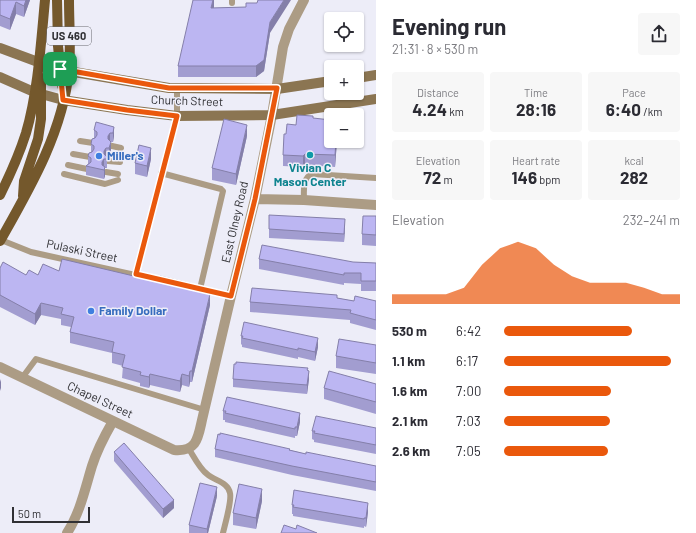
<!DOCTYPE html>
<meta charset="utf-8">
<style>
body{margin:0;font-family:Barlow,sans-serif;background:#f7f7f7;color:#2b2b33;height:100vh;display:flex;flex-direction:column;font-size:15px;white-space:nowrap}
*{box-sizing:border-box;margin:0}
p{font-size:13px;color:#7c7c81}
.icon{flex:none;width:22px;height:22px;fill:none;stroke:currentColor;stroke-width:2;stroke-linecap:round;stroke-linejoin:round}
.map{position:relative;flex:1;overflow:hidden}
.drawer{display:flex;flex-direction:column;background:#fff;width:320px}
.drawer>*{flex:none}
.fabs{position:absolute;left:324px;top:12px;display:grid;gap:8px}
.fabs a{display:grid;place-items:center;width:40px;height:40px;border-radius:4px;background:#fff;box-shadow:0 1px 3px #0004;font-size:20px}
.scale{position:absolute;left:12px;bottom:10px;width:78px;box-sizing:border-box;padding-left:4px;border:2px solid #303034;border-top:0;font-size:11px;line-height:14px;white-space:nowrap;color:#303034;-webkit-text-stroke:3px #ededf8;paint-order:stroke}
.pin{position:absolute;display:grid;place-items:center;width:34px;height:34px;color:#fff;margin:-17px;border-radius:8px;box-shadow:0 2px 6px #0006}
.round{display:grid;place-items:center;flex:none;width:42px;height:42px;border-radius:4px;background:#f7f7f7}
.summary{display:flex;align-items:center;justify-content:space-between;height:68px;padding:0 16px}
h1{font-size:22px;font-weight:700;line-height:30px}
.metrics{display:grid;grid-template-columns:repeat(3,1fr);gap:6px;height:68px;padding:4px 16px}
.metrics div{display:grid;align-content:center;border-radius:4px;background:#f7f7f7;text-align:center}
.metrics b{font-size:17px;font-weight:700}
.metrics small{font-size:11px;font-weight:400}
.metrics p{font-size:11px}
.chart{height:112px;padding:8px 16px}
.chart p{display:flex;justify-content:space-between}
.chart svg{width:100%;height:72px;margin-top:4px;fill:#ea580c;opacity:.7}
ul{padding:0 16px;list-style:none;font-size:13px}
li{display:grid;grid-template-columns:64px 48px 1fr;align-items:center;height:30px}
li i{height:10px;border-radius:5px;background:#ea580c}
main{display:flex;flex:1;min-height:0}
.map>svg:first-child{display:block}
</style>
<main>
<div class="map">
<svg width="376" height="533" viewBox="0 0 376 533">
<rect width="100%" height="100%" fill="#ededf8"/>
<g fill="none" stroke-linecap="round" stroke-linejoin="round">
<path stroke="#ac9c85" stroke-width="6" d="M232,3v-3
M80,141l13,2
M112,146l9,2
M73,154l17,3
M108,161l12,1
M68,165l19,4
M106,172l12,2
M161,173l60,16 2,2 -23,98
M64,174l41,10 13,-4
M304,200c0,-9 -2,-22 8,-26l64,4
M1,240l30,12 136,30
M136,274l41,-158v-28
M186,286l45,10
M22,378l14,-19 169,51
M189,449c5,8 11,20 18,25 8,7 21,8 23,19 2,8 -5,31 -7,40"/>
<path stroke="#ac9c85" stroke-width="10" d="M255,199l49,1 72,5
M0,367l174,83c23,2 24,-12 28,-30l29,-124 24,-97 17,-84 11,-68 6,-18 15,-29
M67,533c13,-20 18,-44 25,-67 5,-16 13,-31 21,-45"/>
<path stroke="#8b7552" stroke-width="10" d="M0,48l38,14 30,9 101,17 108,1 54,-8
M0,77l34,15 29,8 64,10 50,6 95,-1 104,-16
M357,78l19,-3"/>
<path stroke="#74582c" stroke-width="10" d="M57,0l1,46 4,40
M0,195c10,-20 19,-40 26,-62 12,-41 15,-91 19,-133
M23,196l1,-15 14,-42 3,-20v-41
M0,241c30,-53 63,-109 69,-171 2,-23 0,-47 0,-70"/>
</g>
<path fill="#a29dd0" d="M0,0h30l-6,17 -8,-3 -6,16 -10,-4z
M214,0v8l32,-1 11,-4 13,30 -6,38 -8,6h-78v-11z
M313,118l18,23h6l-2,26 -30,-2 -2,2 -20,-1v-11l3,-21 10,-9z
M114,127v9l-1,6h-2v8l-2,7h-2v11h-2v8l-1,3 -18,-4v-9l2,-2v-8l3,-4v-8l3,-6v-8z
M247,136l-11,49 -24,-5v-12z
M151,159l-4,18 -12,-3v-11z
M376,216v30l-14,-1v-11z
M345,228l-1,14 -75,-4v-9z
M259,259l117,4v28h-15v-7l-17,-1v2l-85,-16z
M0,268l26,7h12l21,-4 134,19 17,15 -18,77h-2l-1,5 -7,-2 -2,7 -30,-7 -1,3 -9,-2v-3l-18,-5 1,-12 -11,-3v-10l-42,-10v-11l1,-5 -10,-2v-6l-20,-4 -6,10 -35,-18z
M337,298l17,3h22v29l-26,-7v-3l-100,-8v-10z
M241,336l77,11 -3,14 -17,-4v2l-56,-12v-2l-1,-1z
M376,345v29l-40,-6v-12z
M308,370l1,9 -2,15 -74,-7v-8z
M376,384v30l-52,-15v-11z
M223,411l77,11 -3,14h-2v2l-70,-16v-2h-2z
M376,428v26l-62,-12v-2l-2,-1v-8z
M215,449l75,1 16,4 70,12v25l-84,-16 -77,-18z
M114,452l60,56 -11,10 -49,-57z
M217,496l-9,37h-19v-8z
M262,501l-6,28 -23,-4v-12z
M292,505l76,7 -2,15 -2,-1v2l-71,-12v-2h-1z"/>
<path fill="#847fa9" d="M26,0h4l-6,17v-11z
M213,0h1v7l-3,12v-11z
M284,0h7l-21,33 -6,38 -8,6v-11l14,-44z
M16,2v12l-6,16v-11z
M247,125v11l-11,49v-11z
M114,127v9l-1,6v-9z
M110,133v9l-2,3v-9z
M336,141h1l-2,26v-12z
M111,142v8l-2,7v-9z
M106,148v9l-2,3v8l-2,2v-8l2,-11z
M151,148v11l-4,18v-11z
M305,154v11l-2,2v-11z
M105,167v9l-1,3v-9z
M345,219v9l-1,14v-8z
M210,294v11l-18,77v-11z
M41,303v12l-6,10v-11z
M318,338v9l-3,14v-9z
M190,371v11l-1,5v-11z
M309,371v8l-2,15v-9z
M150,374v11l-1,3v-11z
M182,374v11l-2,7v-11z
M1,379v9l-1,3v-9z
M300,413v9l-3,14v-9z
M217,487v9l-9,37h-1v-4z
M262,489v12l-6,28v-11z
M174,500v8l-11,10v-9z
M368,503v9l-2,15v-9z"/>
<path fill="#bcb6f2" stroke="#847fa9" d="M0,0h26l-2,6 -8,-4 -6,17 -10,-4z
M193,0h20l-2,8 35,-1v-4h11l1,-3h26l-14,22 -6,38 -8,6h-78z
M297,115l16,1v2l18,2v21h5l-1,14 -30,-1 -2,2 -20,-1 1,-21h2l1,-10 9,1z
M224,119l23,6 -11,49 -24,-6z
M96,122l18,5 -1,6h-3l-2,3v3l3,3 -2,6h-3l-2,3v3l3,3v2h-3l-2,3v3l3,2 -1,3 -18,-4 5,-4v-4l-3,-2 1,-3 3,-1 2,-3v-3l-3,-2 1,-5 3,-1 2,-3v-3l-3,-2z
M139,145l12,3 -4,18 -12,-3z
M269,215l76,4 -1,15 -75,-5z
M363,216h13v19l-14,-1z
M262,245l91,17 23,1v18h-15v-8h-17v2l-85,-16z
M62,259l97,23 1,-6 33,8 -1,6 18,4 -18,77h-2l-1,5 -7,-2 -2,7 -30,-7 -1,3 -9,-2 1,-3 -19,-5 3,-12 -13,-3 2,-10 -44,-10 4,-15 -13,-3 2,-6 -22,-5 -6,11 -35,-19v-27l3,-6 23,13 3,-5 9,5 5,-11 16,7z
M252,288l85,7v3l17,3 1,-5 21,5v19l-26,-7 1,-3 -101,-8z
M244,322l74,16 -3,14 -17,-4v2l-56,-12 1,-2h-2z
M339,339l37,6v18l-40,-7z
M236,362l72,6 -1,2 2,1 -2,14 -74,-6 1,-15h2z
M329,371l47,13v18l-52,-14z
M227,397l73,16 -3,14h-2v2l-70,-16 1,-2h-3z
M316,416l60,12v17l-62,-12 1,-2h-3z
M220,433l70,16 -1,1 17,4v-2l70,14v16l-84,-16 -77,-17 3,-15 2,1z
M124,443l50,57 -11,9 -49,-57z
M200,483l17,4 -10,42 -18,-4z
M239,484l23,5 -6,29 -23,-5z
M294,490l74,13 -2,15h-2v1l-71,-12 1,-2h-2z
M284,525l12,4 1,-4 20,8h-36z"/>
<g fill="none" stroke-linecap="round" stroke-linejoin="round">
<defs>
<path id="route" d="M60,69l109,19h108l-22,111 -24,97 -95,-22 41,-158 -50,-6 -64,-10z"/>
</defs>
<use href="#route" stroke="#fff" stroke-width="8"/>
<use href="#route" stroke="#ea580c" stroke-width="5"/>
</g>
<circle fill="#0f9aa8" stroke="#ededf8" stroke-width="1.5" cx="310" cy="155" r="4"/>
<g fill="#3f7fe0" stroke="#ededf8" stroke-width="1.5">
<circle cx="99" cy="156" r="4"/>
<circle cx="91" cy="311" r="4"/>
</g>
<g text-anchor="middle" stroke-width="3" stroke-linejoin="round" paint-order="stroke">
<rect fill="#ededf8" stroke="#69696f" stroke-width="1" x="47" y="27" width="44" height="18" rx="3"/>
<g font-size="11" font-weight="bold" fill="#303034">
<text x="69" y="40">US 460</text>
</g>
<g font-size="12" fill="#303034" stroke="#ededf8">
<text transform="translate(187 101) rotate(2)" y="4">Church Street</text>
<text transform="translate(235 222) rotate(-77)" y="4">East Olney Road</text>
<text transform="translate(82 251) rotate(12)" y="4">Pulaski Street</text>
<text transform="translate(100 400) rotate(25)" y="4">Chapel Street</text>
</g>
<g font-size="12" font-weight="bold" fill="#366cbe" stroke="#ededf8" text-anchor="start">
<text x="107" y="160">Miller's</text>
<text x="99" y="315">Family Dollar</text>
</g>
<g font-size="12" font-weight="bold" fill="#0d838f" stroke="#ededf8">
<text x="310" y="172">Vivian C<tspan x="310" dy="14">Mason Center</tspan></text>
</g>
</g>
</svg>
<div class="fabs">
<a><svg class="icon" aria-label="locate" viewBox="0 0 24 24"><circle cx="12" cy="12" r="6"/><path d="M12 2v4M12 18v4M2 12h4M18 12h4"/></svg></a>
<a>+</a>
<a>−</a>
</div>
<div class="scale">50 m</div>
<div class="pin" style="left:60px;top:69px;background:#1e9e55"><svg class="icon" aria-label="arrive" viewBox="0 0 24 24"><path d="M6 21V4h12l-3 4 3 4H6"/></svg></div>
</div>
<section class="drawer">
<div class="summary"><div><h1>Evening run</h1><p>21:31 · 8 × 530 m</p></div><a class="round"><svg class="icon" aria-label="share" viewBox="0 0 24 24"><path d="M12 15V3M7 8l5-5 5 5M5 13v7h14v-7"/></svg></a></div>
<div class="metrics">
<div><p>Distance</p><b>4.24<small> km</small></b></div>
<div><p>Time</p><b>28:16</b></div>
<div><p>Pace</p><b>6:40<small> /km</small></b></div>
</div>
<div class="metrics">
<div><p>Elevation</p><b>72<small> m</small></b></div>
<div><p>Heart rate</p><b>146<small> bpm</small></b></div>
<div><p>kcal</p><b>282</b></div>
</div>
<div class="chart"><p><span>Elevation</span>232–241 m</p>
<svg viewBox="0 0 160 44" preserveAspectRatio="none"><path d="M0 44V38L10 38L20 38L30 38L40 34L50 20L60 10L70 6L80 10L90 20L100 27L110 31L120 31L130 31L140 34L150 38L160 38V44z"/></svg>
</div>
<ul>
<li><b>530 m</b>6:42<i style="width:73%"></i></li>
<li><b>1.1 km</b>6:17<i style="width:95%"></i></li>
<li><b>1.6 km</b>7:00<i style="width:61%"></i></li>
<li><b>2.1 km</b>7:03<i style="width:60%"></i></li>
<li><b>2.6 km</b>7:05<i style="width:59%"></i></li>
</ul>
</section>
</main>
